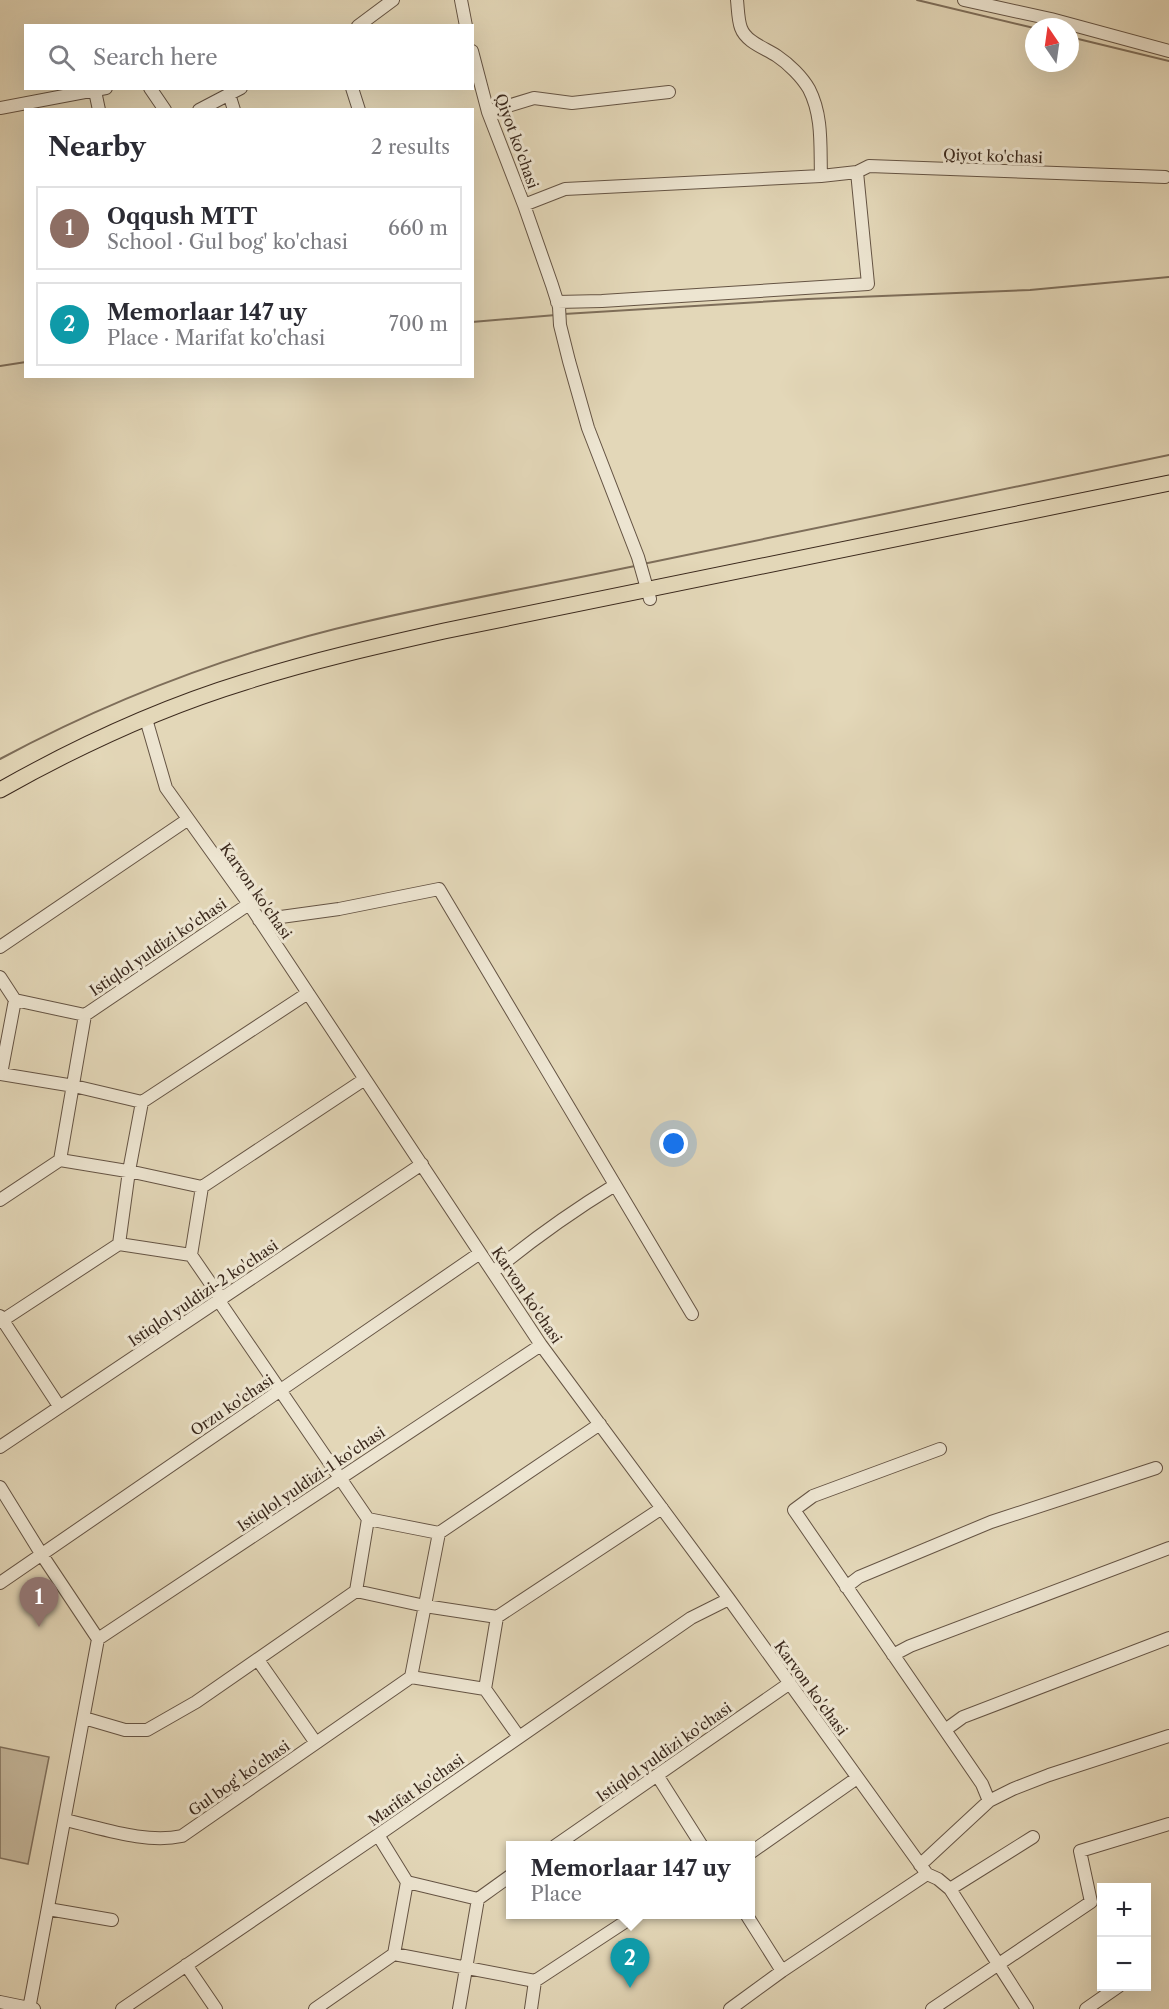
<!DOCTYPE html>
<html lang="en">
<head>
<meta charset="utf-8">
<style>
	:root { --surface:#fff; --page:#f2f2f3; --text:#2b2b33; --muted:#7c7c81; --line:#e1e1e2; --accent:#7c3aed }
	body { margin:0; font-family:"Libre Caslon Text",serif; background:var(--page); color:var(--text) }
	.controls { position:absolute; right:18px; bottom:18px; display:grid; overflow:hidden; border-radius:0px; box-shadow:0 6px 24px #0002 }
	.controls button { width:54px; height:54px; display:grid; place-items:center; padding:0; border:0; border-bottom:2px solid var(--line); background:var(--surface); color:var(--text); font:30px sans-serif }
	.compass { position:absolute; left:1025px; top:18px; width:54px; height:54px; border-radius:50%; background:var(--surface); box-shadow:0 6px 24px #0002; rotate:347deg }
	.you { position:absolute; left:674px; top:1144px; width:21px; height:21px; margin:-15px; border:4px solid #fff; border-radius:50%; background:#1a73e8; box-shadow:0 0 0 9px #1a73e833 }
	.badge { display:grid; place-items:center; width:39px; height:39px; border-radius:50%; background:var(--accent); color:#fff; font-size:20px; font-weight:700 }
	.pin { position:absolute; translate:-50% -50px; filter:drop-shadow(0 2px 3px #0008) }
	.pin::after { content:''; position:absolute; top:32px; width:21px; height:18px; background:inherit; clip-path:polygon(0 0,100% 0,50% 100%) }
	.popup { position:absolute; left:506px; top:1841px; width:249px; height:78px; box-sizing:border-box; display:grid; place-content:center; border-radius:0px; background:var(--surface); filter:drop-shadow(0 2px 4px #0005); font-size:20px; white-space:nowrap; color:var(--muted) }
	.popup b { font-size:22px; color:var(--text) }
	.popup::after { content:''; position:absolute; left:50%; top:100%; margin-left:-12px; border:12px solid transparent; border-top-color:var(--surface) }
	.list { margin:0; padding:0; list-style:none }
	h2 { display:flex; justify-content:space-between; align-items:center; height:78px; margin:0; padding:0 24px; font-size:26px }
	h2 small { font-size:20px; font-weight:400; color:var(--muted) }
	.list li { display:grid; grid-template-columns:39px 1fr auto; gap:18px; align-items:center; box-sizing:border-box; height:84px; margin:0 12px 12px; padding:0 12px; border:2px solid var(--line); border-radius:0px }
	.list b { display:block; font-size:22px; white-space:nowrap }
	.list p { margin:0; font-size:20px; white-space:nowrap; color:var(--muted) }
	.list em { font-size:20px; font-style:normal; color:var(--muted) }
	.icon { flex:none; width:33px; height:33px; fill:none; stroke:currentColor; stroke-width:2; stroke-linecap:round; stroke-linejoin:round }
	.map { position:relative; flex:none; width:1169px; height:2009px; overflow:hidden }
	.search { position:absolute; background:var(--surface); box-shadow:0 6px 24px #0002; left:24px; top:24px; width:450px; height:66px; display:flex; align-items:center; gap:15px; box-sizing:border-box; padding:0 21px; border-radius:0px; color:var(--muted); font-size:22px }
	.panel { position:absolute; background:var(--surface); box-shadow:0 6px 24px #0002; left:24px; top:108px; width:450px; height:270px; border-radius:0px }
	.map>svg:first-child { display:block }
	.green { fill:#c6b99e; stroke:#80715e; stroke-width:1.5 }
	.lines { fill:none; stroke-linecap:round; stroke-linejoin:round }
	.stream { stroke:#7e6e5a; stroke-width:2 }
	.minor-casing { stroke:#655444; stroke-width:14 }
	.major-casing { stroke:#3b291d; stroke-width:17 }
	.minor { stroke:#ede5d1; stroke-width:12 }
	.major { stroke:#e3d7b8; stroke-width:15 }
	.labels { text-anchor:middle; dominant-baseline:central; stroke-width:6; stroke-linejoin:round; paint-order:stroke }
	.street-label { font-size:15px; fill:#3b291d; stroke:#ede5d1 }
</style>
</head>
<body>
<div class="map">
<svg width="1169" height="2009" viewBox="0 0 1169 2009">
	<rect width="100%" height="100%" fill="#e3d7b8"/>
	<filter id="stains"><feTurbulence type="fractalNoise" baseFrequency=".00333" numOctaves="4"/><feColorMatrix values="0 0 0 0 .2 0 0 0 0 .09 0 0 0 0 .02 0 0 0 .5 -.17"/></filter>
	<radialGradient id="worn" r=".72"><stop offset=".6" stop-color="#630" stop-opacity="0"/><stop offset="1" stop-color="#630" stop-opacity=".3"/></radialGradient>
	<!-- green -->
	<path class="green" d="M0,1747l49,10 -21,107 -28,-6z"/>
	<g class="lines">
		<!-- stream -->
		<path class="stream" d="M917,0l117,28
			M1070,37l99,24
			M564,314l244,-15 222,-9 139,-13
			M472,322l84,-7
			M0,366l26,-4
			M643,564l526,-109
			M0,759c114,-61 238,-108 364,-137 90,-21 180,-37 271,-56"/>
		<defs>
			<path id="minor" d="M461,0l5,26
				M737,0c1,9 1,20 4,28 5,14 24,20 36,28 12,8 25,21 32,33 14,27 11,58 12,87
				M964,0l87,19 118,32
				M358,26l35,-26
				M472,51l16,61 36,93 28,80 7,22 1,18 9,36 19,67 50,129 12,42
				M150,88l15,22
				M352,88l7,22
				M95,91l4,19
				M229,94l5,16
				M0,108l106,-20
				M199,110l42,-22
				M488,112l46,-14 38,5 97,-11
				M524,205l41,-16 256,-13 36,-4 12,-6 296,11
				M557,302l45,-1 266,-17 -11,-112
				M146,719l20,69 83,116 292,441 188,254 198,275 11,5 12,10 77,120
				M259,920l80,-11 100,-20 253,425
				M0,947l187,-127
				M0,977l15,23 70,15
				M85,1015l164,-111
				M1,1074l73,12 68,16
				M1,1074l14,-74
				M142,1102l166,-109
				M60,1160l25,-145
				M60,1160l73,12 69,15
				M202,1187l163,-108
				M202,1187l-11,68 31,45
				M0,1200l60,-40
				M119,1244l10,-73 13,-69
				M119,1244l72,11
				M493,1272c40,-33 78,-60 122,-87
				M219,1301l149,218 -12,72
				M0,1316l59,90
				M0,1322l119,-78
				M0,1447l422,-283
				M940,1449l-127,47 -19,14 188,274 7,17
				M0,1487l42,68 56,84 -69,370
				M368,1519l71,14
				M439,1533l161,-109
				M0,1583l480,-330
				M846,1587l13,-10 132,-55 165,-54
				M356,1591l69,15 72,11
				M497,1617l165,-109
				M98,1639l443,-294
				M893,1655l17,-9 259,-98
				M258,1660l58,83
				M411,1677l28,-144
				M411,1677l74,12 34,48
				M485,1689l12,-72
				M84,1718l41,12h22l49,-28 160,-111
				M945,1730l18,-13 206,-79
				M657,1775l45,71
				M65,1820c37,8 80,24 117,16l229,-159
				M378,1835l29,47 -13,72
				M555,1846l235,-163
				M750,1853l107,-75
				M920,1865l69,-64 24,-12 36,-14 120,-39
				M407,1882l71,17
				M950,1889l83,-52
				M478,1899l32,-23
				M48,1909l64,11
				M746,1914l36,57
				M394,1954l141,27
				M186,1965l30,44
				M535,1981l102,-67
				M0,2002l34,7
				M122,2009l256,-174 313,-217 38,-19
				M315,2009l79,-55
				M459,2009l19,-110
				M531,2009l4,-28
				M730,2009l52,-38 145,-97
				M932,2009l159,-107 -11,-51 89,-27
				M1086,2009l33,-23"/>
			<path id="major" d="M0,790c78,-44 160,-82 245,-108 66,-21 132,-36 199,-51l725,-148"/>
		</defs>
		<!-- minor casing -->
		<use href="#minor" class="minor-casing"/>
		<!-- major casing -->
		<use href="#major" class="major-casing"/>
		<!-- minor -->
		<use href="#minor" class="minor"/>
		<!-- major -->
		<use href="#major" class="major"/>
	</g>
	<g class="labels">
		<!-- street labels -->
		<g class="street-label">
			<text transform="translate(517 141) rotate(70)">Qiyot ko'chasi</text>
			<text transform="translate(993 156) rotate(2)">Qiyot ko'chasi</text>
			<text transform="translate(256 891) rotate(55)">Karvon ko'chasi</text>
			<text transform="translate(158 947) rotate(-34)">Istiqlol yuldizi ko'chasi</text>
			<text transform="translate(203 1293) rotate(-34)">Istiqlol yuldizi-2 ko'chasi</text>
			<text transform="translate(527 1295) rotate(56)">Karvon ko'chasi</text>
			<text transform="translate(232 1405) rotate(-34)">Orzu ko'chasi</text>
			<text transform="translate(311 1479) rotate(-34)">Istiqlol yuldizi-1 ko'chasi</text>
			<text transform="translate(811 1688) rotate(54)">Karvon ko'chasi</text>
			<text transform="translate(664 1752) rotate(-35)">Istiqlol yuldizi ko'chasi</text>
			<text transform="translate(239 1778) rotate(-35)">Gul bog' ko'chasi</text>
			<text transform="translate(416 1790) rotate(-35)">Marifat ko'chasi</text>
		</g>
	</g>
	<rect width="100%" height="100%" filter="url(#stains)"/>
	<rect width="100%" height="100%" fill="url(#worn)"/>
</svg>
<div class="controls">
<button>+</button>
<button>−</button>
</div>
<svg class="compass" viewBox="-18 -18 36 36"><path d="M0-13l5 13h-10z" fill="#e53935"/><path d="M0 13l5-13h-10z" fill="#7c7c81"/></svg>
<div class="you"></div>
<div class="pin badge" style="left:39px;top:1627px;background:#8d6e63">1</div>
<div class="pin badge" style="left:630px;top:1988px;background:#0f9aa8">2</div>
<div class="popup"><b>Memorlaar 147 uy</b>Place</div>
<div class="search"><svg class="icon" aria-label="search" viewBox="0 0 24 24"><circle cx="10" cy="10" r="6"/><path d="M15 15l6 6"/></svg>Search here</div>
<section class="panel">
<h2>Nearby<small>2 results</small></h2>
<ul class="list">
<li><span class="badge" style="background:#8d6e63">1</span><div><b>Oqqush MTT</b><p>School · Gul bog' ko'chasi</p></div><em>660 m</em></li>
<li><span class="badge" style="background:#0f9aa8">2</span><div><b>Memorlaar 147 uy</b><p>Place · Marifat ko'chasi</p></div><em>700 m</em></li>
</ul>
</section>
</div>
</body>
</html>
